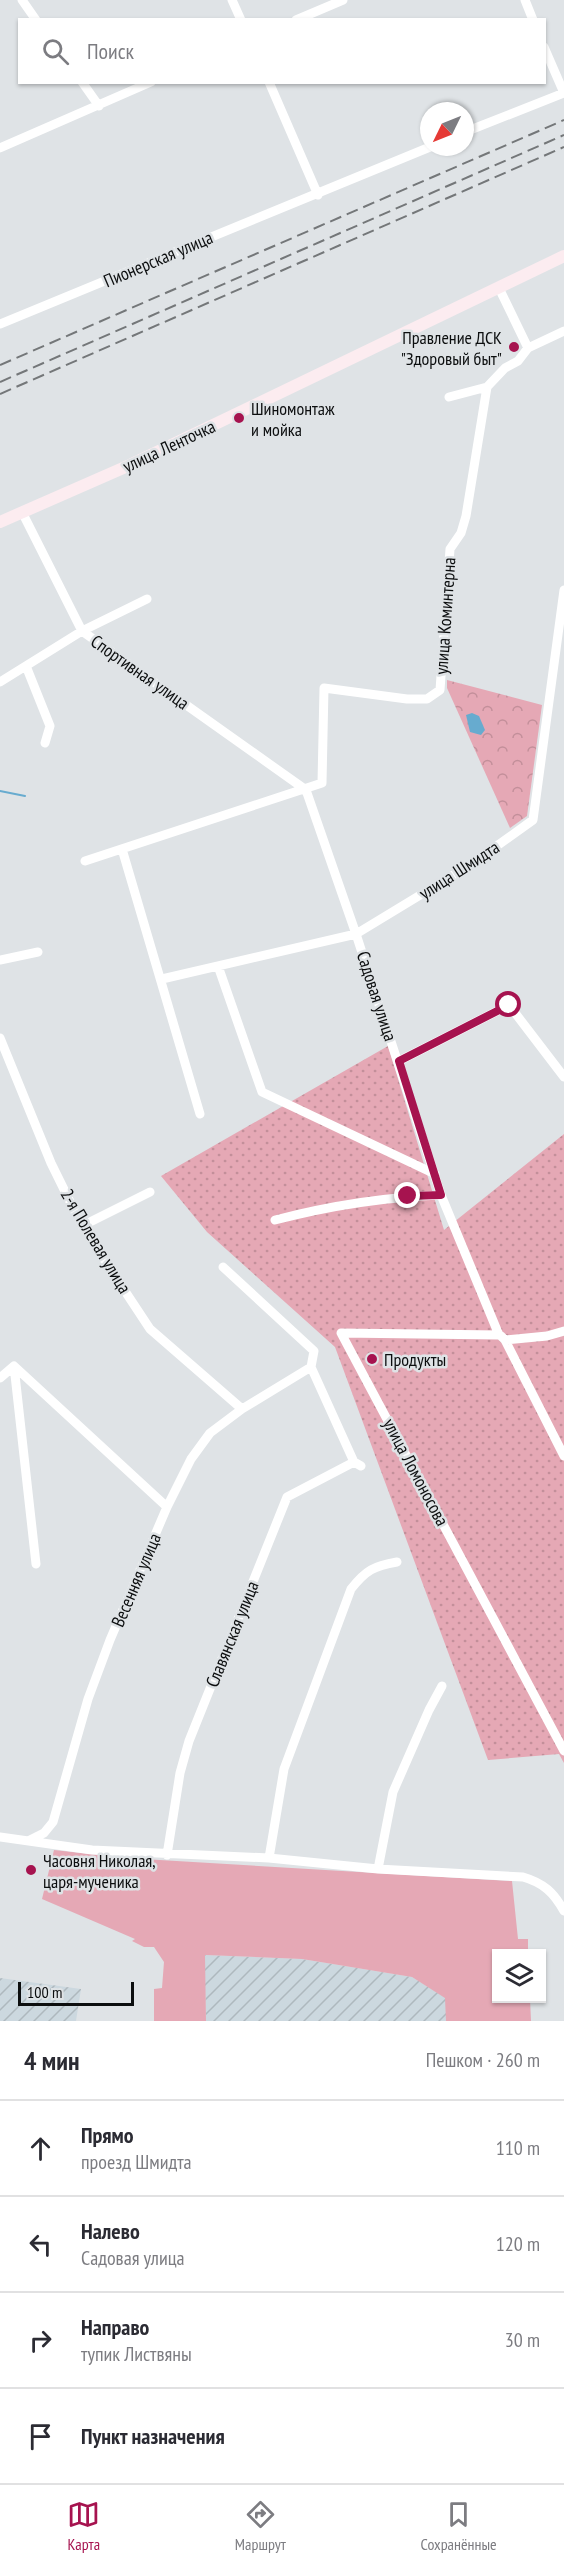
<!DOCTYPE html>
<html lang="ru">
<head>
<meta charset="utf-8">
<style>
	:root { --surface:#fff; --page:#f7f7f7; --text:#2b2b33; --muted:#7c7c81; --line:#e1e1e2; --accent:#a6134f }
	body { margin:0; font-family:"PT Sans Narrow",sans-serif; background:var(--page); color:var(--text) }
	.controls { position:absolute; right:18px; bottom:18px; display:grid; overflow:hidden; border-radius:0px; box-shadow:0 2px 4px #0004 }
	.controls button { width:54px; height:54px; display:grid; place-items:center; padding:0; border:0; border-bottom:2px solid var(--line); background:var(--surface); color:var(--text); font:30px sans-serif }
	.compass { position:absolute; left:420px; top:102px; width:54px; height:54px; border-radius:50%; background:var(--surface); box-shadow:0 2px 4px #0004; rotate:227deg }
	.scale { position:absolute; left:18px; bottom:15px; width:116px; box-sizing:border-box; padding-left:6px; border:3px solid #0c0e0f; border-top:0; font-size:16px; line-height:21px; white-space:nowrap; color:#0c0e0f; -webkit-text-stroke:4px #dfe3e6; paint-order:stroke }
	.stop { position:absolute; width:18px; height:18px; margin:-14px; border:4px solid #a6134f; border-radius:50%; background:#fff }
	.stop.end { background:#a6134f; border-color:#fff; box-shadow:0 2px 6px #0008 }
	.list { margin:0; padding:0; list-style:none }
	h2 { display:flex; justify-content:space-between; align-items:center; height:78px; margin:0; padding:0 24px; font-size:26px }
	h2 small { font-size:20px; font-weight:400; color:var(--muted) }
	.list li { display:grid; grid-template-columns:39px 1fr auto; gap:18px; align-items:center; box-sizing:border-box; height:96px; padding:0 24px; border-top:2px solid var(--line) }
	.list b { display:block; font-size:22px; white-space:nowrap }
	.list p { margin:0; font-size:20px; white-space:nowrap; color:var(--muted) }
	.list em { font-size:20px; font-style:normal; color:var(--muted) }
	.icon { flex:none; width:33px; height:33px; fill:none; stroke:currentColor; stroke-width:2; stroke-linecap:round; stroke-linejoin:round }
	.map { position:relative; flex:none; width:564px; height:2021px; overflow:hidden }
	.search { position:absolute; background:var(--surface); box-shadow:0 2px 4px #0004; left:18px; right:18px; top:18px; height:66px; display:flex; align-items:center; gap:15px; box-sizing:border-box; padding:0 21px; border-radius:0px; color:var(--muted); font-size:22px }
	.sheet { height:462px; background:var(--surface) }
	nav { display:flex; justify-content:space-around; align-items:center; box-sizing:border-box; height:84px; border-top:2px solid var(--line); background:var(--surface); font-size:16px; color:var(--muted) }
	nav a { display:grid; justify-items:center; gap:3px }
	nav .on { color:var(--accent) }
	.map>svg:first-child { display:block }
	.industrial { fill:url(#industrial-furrows) }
	.grass { fill:#e5a8b5 }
	.forest { fill:url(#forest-crowns) }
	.garden { fill:url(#garden-dots) }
	.water { fill:#67abcf }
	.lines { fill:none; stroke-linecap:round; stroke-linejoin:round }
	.stream { stroke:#67abcf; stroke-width:2 }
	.street { stroke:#fff; stroke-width:9 }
	.secondary { stroke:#fcecf0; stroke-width:12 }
	.rail { stroke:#747779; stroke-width:2; stroke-dasharray:12 6; stroke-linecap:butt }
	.route { stroke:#a6134f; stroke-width:8 }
	.poi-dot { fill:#a6134f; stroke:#dfe3e6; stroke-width:2 }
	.labels { text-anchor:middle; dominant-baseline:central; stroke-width:5; stroke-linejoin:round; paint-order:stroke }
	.street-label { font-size:18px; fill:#0c0e0f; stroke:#dfe3e6 }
	.poi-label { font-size:18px; fill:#0c0e0f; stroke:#dfe3e6; text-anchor:start }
</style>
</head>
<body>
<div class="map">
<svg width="564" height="2021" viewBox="0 0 564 2021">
	<defs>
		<pattern id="industrial-furrows" width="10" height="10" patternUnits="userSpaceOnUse" patternTransform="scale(1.5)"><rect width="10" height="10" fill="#ccd8df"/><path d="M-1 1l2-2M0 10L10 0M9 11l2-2" fill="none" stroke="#aeb8be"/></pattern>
		<pattern id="forest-crowns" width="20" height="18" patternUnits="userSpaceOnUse" patternTransform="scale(1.5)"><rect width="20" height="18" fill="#e5a8b5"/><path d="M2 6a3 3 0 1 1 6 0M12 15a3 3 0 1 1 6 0" fill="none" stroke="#c38f9a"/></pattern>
		<pattern id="garden-dots" width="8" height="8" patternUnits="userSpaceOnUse" patternTransform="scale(1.5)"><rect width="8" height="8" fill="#e5a8b5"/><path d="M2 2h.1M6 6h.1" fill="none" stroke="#c38f9a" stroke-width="1.8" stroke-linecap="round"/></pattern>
	</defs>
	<rect width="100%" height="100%" fill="#dfe3e6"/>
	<!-- industrial -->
	<path class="industrial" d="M204,1955l98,4 110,18 34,21v23h-240z
		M0,1978l81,11 -5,32h-76z"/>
	<!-- grass -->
	<path class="grass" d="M54,1850l72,8 386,23 6,58h10v14l-32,1v44l34,1 1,22h-85l-1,-23 -33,-21 -110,-18 -97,-4 1,66h-52v-32l8,-1 2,-26 -10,-15h-10l-12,-6 3,-2 -93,-40z"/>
	<!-- forest -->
	<path class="forest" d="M447,680l95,25 -15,111 -17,12 -63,-140z"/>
	<!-- garden -->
	<path class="garden" d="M388,1046l56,184 120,-96v629l-5,-9 -71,6 -153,-413 -128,-115 -46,-56z"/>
	<!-- water -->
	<path class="water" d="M472,713l7,3 6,14 -4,5 -11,-3 -4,-17z"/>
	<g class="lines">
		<!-- stream -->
		<path class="stream" d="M0,791l25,5"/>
		<!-- street -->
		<path class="street" d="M22,0l14,20
			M232,0l9,20
			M525,0l8,20
			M296,20l47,-20
			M544,47l20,46
			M82,82l17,24
			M269,82l49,113
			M465,132l99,-39
			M0,148l151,-66
			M499,288l29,60
			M0,324l430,-177
			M449,397l38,-10 18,-19 13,-7 10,-13 36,-17
			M22,512l60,119 224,159
			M26,666l24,60 -5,17
			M0,682l82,-51 65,-32
			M306,790l50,144 85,261 58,140
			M122,849l78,265
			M85,861l237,-78 2,-95 83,11h20l13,-9 10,-141 11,-16 5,-17 21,-129
			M0,960l38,-8
			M218,966l44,126 173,82
			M162,979l194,-45 117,-71 60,-43 31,-230
			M0,1038l51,125 31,63 68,103 92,80
			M399,1061l110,-56 55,72
			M275,1220c54,-14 110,-23 166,-25
			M82,1226l68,-34
			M223,1267l91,84 -3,16
			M499,1335l-158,-2 223,418
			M501,1336l4,4 42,-4 17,-5
			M505,1340l59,116
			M14,1366l22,198
			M311,1367l43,95
			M0,1378l14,-12 153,141
			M0,1837l92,13 177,8 109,11 145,8c21,6 31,16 41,34
			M30,1840l14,-7 9,-11 35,-123 22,-59 57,-133 24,-48 19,-26 32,-24 69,-42
			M167,1855l13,-82 9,-32 98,-244 67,-35 7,4
			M269,1858l15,-89 67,-180c15,-19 23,-23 46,-27
			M378,1869l15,-77 36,-82 13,-24"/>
		<!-- secondary -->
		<path class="secondary" d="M0,522l130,-57 434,-209"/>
		<!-- rail -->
		<path class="rail" d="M0,365l564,-245
			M0,382l564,-247
			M0,394l564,-247"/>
	</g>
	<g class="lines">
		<!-- route -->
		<path class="route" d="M408,1196l33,-1 -42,-134 110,-56"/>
	</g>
	<!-- markers -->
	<g class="poi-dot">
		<circle cx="514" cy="347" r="6"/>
		<circle cx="239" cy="418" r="6"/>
		<circle cx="372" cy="1359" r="6"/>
		<circle cx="31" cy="1870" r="6"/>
	</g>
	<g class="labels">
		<!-- street labels -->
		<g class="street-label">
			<text transform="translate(158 259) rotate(-23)">Пионерская улица</text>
			<text transform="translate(169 446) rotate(-25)">улица Ленточка</text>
			<text transform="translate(445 616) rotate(-86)">улица Коминтерна</text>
			<text transform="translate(140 672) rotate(35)">Спортивная улица</text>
			<text transform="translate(459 870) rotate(-33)">улица Шмидта</text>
			<text transform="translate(377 996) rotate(72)">Садовая улица</text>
			<text transform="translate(96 1241) rotate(59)">2-я Полевая улица</text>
			<text transform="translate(416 1472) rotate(62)">улица Ломоносова</text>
			<text transform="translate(136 1580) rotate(-67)">Весенняя улица</text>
			<text transform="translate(232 1634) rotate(-68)">Славянская улица</text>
		</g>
		<!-- poi labels -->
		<g class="poi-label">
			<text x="502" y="337" text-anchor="end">Правление ДСК<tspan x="502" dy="21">"Здоровый быт"</tspan></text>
			<text x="251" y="408">Шиномонтаж<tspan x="251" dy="21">и мойка</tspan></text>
			<text x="384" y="1359">Продукты</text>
			<text x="43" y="1860">Часовня Николая,<tspan x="43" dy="21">царя-мученика</tspan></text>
		</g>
	</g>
</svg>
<div class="controls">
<button><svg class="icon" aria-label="layers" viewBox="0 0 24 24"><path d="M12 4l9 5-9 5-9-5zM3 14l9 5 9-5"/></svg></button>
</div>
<svg class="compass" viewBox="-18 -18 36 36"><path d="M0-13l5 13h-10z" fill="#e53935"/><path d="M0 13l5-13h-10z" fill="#7c7c81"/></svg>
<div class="scale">100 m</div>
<div class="stop" style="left:509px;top:1005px"></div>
<div class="stop end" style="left:408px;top:1196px"></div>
<div class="search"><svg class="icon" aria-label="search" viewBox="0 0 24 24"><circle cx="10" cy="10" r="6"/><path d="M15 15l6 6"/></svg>Поиск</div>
</div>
<section class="sheet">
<h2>4 мин<small>Пешком · 260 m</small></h2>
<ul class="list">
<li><svg class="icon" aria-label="ahead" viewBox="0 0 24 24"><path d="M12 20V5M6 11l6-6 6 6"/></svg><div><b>Прямо</b><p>проезд Шмидта</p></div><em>110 m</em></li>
<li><svg class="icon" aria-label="left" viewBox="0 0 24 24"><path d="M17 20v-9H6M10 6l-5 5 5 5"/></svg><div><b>Налево</b><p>Садовая улица</p></div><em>120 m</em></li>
<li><svg class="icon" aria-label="right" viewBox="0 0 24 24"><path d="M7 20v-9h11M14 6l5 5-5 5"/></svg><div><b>Направо</b><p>тупик Листвяны</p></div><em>30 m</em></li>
<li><svg class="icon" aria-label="arrive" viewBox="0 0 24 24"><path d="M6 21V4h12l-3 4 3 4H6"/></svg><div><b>Пункт назначения</b></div></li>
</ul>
</section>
<nav>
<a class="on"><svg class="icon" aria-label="map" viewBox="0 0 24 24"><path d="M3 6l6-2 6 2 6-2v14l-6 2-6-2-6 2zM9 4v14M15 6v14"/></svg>Карта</a>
<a><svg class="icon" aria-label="directions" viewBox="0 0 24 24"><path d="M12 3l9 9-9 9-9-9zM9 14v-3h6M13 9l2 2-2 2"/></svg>Маршрут</a>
<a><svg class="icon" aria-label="saved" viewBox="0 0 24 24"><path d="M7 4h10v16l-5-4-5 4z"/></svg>Сохранённые</a>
</nav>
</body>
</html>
